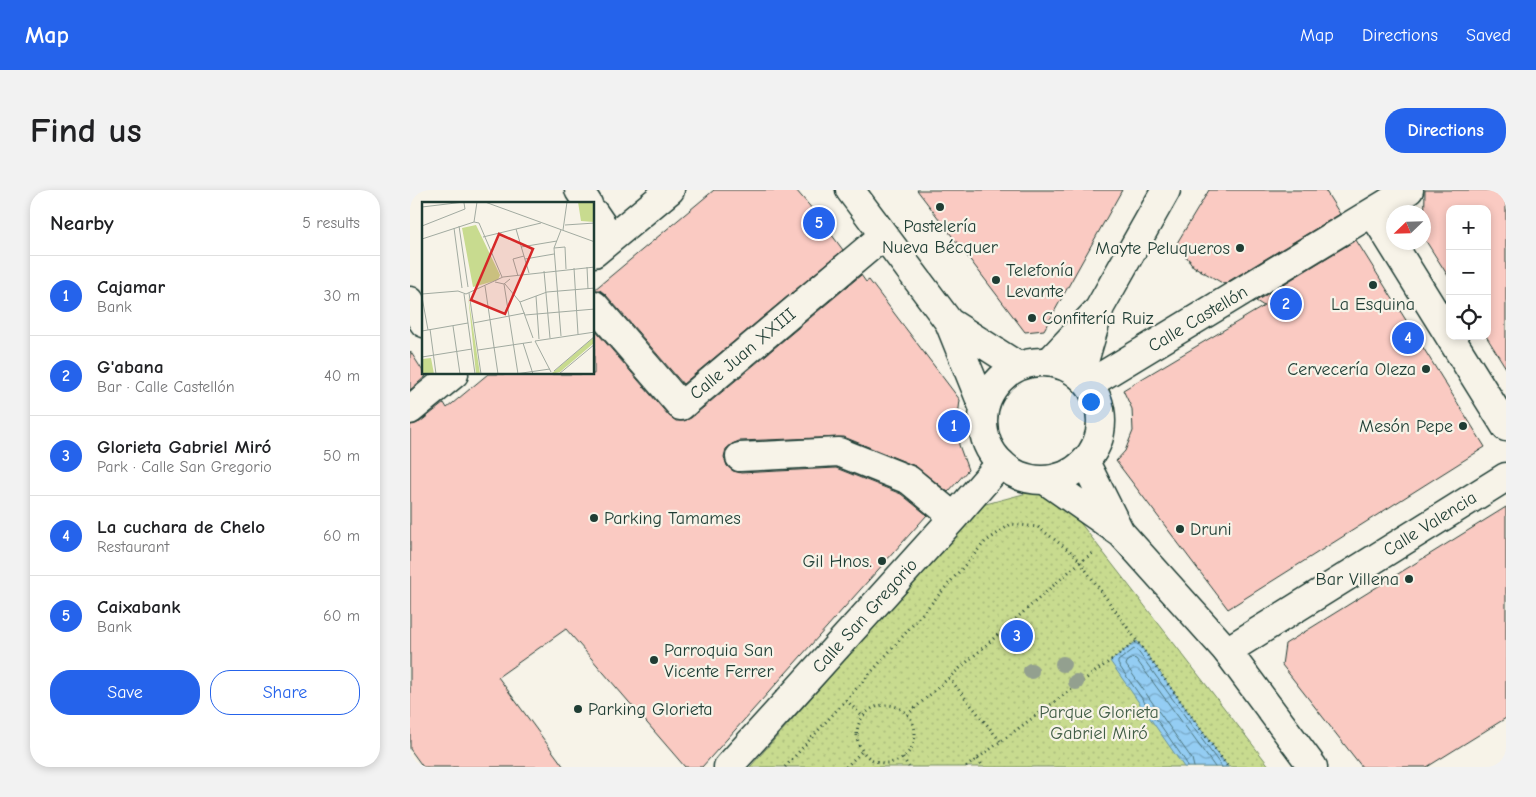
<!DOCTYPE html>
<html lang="en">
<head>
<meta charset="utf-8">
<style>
	:root { --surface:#fff; --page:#f2f2f2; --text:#202124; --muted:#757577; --line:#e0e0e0; --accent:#2563eb }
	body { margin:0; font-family:"Comic Neue",sans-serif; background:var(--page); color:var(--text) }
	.controls { position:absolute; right:15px; top:15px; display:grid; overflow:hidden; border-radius:10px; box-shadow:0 2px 8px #0003 }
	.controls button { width:45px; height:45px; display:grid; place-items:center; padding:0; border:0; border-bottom:1px solid var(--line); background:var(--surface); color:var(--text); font:25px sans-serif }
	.compass { position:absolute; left:976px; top:15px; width:45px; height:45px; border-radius:50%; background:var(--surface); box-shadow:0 2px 8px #0003; rotate:247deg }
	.you { position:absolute; left:680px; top:211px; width:18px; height:18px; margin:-12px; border:4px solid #fff; border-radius:50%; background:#1a73e8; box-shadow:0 0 0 8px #1a73e833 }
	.badge { display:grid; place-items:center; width:32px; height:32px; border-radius:50%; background:var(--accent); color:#fff; font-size:16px; font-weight:700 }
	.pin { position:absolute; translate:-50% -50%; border:2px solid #fff; box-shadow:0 1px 5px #0006 }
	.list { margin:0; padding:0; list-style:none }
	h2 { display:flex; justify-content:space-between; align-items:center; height:65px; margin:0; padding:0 20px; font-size:21px }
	h2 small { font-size:16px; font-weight:400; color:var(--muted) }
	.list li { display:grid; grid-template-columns:32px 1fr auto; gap:15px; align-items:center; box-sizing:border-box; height:80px; padding:0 20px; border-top:1px solid var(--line) }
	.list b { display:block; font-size:19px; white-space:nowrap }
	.list p { margin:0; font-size:16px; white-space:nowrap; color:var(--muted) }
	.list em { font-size:16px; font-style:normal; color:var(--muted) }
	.actions { display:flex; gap:10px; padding:15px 20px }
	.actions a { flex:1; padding:11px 0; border:1px solid var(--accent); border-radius:20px; text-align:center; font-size:18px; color:var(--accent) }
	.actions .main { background:var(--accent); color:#fff }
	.icon { flex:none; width:28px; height:28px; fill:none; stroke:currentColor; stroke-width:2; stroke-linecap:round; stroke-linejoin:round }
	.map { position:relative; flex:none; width:1096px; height:577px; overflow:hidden; border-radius:20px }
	header { display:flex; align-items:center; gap:30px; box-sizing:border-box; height:70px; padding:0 25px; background:var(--accent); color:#fff }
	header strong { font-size:24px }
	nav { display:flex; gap:28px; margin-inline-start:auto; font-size:18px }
	.intro { display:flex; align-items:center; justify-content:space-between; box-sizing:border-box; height:120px; padding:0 30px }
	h1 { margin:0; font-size:35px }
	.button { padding:12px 22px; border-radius:20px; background:var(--accent); color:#fff; font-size:18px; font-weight:700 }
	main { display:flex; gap:30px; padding:0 30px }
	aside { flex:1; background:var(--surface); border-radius:20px; box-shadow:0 2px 8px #0003 }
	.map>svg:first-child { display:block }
	.grass { fill:url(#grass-dots); stroke:#748c62 }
	.water { fill:url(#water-waves); stroke:#6593a7 }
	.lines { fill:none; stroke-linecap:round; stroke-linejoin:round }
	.shore { stroke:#4e7780; stroke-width:1 }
	.building { fill:#facac2; stroke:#1f3d34 }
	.pedestrian-casing { stroke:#1f3d34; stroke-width:31 }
	.minor-casing { stroke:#1f3d34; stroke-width:31 }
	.tertiary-casing { stroke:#1f3d34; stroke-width:31 }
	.path { stroke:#1f3d34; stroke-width:3; stroke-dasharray:1 4; stroke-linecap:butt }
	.pedestrian { stroke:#f7f3e8; stroke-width:28 }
	.minor { stroke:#f7f3e8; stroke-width:28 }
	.tertiary { stroke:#f7f3e8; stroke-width:28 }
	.tree { fill:#93a08f }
	.poi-dot { fill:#1f3d34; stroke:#f7f3e8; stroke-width:2 }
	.labels { text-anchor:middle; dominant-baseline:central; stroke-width:4.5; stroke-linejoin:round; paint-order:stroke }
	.poi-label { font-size:18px; fill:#1f3d34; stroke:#f7f3e8; text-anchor:start }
	.street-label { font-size:18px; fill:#1f3d34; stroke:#f7f3e8 }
	.park-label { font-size:18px; fill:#415d46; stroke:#f7f3e8 }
	.inset-road { fill:none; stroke:#a1aaa0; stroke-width:1 }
	.view { fill:#d62828; fill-opacity:0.15; stroke:#d62828; stroke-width:2.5 }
	.inset-edge { fill:none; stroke:#1f3d34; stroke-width:2.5 }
</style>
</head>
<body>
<header>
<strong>Map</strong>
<nav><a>Map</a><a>Directions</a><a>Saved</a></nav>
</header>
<div class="intro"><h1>Find us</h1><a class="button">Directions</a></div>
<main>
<aside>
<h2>Nearby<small>5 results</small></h2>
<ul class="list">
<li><span class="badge">1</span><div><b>Cajamar</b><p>Bank</p></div><em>30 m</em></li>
<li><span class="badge">2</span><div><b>G'abana</b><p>Bar · Calle Castellón</p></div><em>40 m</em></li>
<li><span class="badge">3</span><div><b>Glorieta Gabriel Miró</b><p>Park · Calle San Gregorio</p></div><em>50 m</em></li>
<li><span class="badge">4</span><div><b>La cuchara de Chelo</b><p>Restaurant</p></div><em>60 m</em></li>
<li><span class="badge">5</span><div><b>Caixabank</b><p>Bank</p></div><em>60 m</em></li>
</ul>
<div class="actions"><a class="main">Save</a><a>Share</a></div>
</aside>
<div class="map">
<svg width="1096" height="577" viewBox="0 0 1096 577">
	<defs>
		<pattern id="grass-dots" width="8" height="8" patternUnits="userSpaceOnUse" patternTransform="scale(1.25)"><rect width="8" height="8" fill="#c8db8f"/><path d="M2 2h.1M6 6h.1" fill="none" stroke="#abbd7c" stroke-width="1.8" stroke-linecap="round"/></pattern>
		<pattern id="water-waves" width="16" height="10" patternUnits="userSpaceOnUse" patternTransform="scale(1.25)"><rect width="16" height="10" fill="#94cdf3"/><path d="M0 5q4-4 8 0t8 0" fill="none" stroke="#78a8c6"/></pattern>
	</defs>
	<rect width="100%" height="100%" fill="#f7f3e8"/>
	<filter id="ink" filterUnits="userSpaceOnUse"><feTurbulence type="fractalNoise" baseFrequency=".02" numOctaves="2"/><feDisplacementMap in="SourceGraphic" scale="10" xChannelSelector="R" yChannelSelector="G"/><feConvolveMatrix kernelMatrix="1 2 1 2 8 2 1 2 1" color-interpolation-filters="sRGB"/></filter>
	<g filter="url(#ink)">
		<!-- grass -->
		<path class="grass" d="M621,302l33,10 206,265h-520l232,-262z"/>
		<!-- water -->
		<path class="water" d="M727,451l91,126h-44l-74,-106z"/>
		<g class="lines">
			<!-- shore -->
			<path class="shore" d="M777,577l-1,-5 -68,-98v-3l16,-12 3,1 85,117
				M784,577l-2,-8 -66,-94 1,-3 6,-4 3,1 79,108"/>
		</g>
		<!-- building -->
		<path class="building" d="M304,0h82l18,21 29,39 -160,134 -77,-89 -6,-5h-6z
			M507,0h205l-78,140 -19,2z
			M799,0h116l15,24 -116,70 -31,-18 -16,-23z
			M1015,0h81v178l-20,-32h1v-127h-37v70l-26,-41z
			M946,50l129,207 -257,162 -112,-148 9,-10 8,-20 -1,-22 -9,-19 141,-84 -8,-5z
			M451,85l5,7 3,-2 91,120 -3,24 2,21 9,25 -20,22 -33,-26 -71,-29 -105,4 -7,3 -6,5 -2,8 3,9 6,5 8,2 95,-5 65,26 26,21 -225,252h-17l-119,-138 -68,48 66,90h-141l-13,-18v-324l10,-3 24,-19 3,5 41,-34h106v-45l75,87 7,5h8l7,-3z
			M0,161l16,25 -16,14z
			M1096,317v211l-79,49h-65l-80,-102 3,-21z"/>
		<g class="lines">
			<defs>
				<path id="pedestrian" d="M963,23l133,214"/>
				<path id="minor" d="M169,0l9,14
					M184,23l17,25
					M184,63l76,-63
					M0,111l14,22
					M184,115l87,101 202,-170
					M679,194l320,-194
					M0,220l44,-36
					M330,267l99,-5 70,28 45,37
					M817,461l279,-174
					M318,577l226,-250 47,-54"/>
				<path id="tertiary" d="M440,0l99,132 35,87
					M539,132l69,44
					M639,172l47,-50
					M573 231a59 59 0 1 1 118 0a59 59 0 1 1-118 0Z
					M670,185l20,-68 66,-117
					M675,272l34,68
					M635,290l76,53 106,118 86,116"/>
			</defs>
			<!-- pedestrian casing -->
			<use href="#pedestrian" class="pedestrian-casing"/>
			<!-- minor casing -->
			<use href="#minor" class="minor-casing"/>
			<!-- tertiary casing -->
			<use href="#tertiary" class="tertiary-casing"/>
			<!-- path -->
			<path class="path" d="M764,56l3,-3 16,23 14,8
				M539,488l52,64
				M436,510l17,17
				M447 544a29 29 0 1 1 58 0a29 29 0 1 1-58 0Z
				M497,525l173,-153 13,-9
				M493,568l6,9
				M568,569l5,8
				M375,577l90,-99 110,-126 26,-18 27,3 37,28 153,212
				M436,577l16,-16
				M556,577l171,-126"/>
			<!-- pedestrian -->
			<use href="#pedestrian" class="pedestrian"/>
			<!-- minor -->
			<use href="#minor" class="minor"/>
			<!-- tertiary -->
			<use href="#tertiary" class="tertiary"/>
		</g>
		<!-- trees -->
		<g class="tree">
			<circle cx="653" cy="474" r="8"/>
			<circle cx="621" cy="481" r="8"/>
			<circle cx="666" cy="492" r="8"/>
		</g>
	</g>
	<!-- markers -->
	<g class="poi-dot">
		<circle cx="530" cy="17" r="5"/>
		<circle cx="830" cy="58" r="5"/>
		<circle cx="586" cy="90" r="5"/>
		<circle cx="963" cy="95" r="5"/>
		<circle cx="622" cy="128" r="5"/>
		<circle cx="1016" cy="179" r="5"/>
		<circle cx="1053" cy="236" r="5"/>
		<circle cx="184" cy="328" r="5"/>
		<circle cx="770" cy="339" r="5"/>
		<circle cx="472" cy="371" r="5"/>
		<circle cx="999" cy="389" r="5"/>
		<circle cx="244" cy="470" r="5"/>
		<circle cx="168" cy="519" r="5"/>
	</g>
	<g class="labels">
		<!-- poi labels -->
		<g class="poi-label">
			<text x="530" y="36" text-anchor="middle">Pastelería<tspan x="530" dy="21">Nueva Bécquer</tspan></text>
			<text x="820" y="58" text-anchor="end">Mayte Peluqueros</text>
			<text x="596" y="80">Telefonía<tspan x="596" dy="21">Levante</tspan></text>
			<text x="963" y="114" text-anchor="middle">La Esquina</text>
			<text x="632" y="128">Confitería Ruiz</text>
			<text x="1006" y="179" text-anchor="end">Cervecería Oleza</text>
			<text x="1043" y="236" text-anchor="end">Mesón Pepe</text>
			<text x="194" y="328">Parking Tamames</text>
			<text x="780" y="339">Druni</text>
			<text x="462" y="371" text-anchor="end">Gil Hnos.</text>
			<text x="989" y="389" text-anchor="end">Bar Villena</text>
			<text x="254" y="460">Parroquia San<tspan x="254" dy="21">Vicente Ferrer</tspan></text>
			<text x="178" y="519">Parking Glorieta</text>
		</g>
		<!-- street labels -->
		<g class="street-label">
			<text transform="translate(788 129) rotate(-31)">Calle Castellón</text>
			<text transform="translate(333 164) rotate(-40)">Calle Juan XXIII</text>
			<text transform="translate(1020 334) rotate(-32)">Calle Valencia</text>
			<text transform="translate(455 426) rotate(-48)">Calle San Gregorio</text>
		</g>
		<!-- park labels -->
		<g class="park-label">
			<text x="689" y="522">Parque Glorieta<tspan x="689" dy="21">Gabriel Miró</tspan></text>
		</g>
	</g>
	<!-- overview -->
	<g transform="translate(12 12)">
		<rect width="172" height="172" fill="#f7f3e8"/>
		<path d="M54,23l24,50 -2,5 -25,7 -11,-59zM46,93l12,79h-4zM172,135v6l-34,29 -9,2zM9,156l3,16h-12v-15z" fill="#c8db8f"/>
		<path d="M156,0h16v20l-13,-1z" fill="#c8db8f"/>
		<path class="inset-road" d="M63,0l110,40M0,5l42,-5M52,20l5,1 23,54M52,20l3,-20M143,23l30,-2M0,24l43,-17 -1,-6M37,24l9,61M32,26l8,60M94,27l13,44M141,28l4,-28M61,35l58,-14M0,37l52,-17M99,45l36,-6M132,46l11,-1 1,22M103,57l29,-5M165,65l1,22M152,66l4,66M122,69l6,67M96,74l-5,-17 11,-3M73,80l9,2 6,-5M82,82l14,90M83,82l15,18 13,36M63,84l13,88M47,91l12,81M0,92l36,-3 8,3 37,-17 92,-10M42,92l11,80M114,94l3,43M0,95l6,33M98,100l27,-10 48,-4M103,113l70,-6M51,121l52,-10M31,124l7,48M8,127l6,45M0,129l46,-8M139,134l-7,-88 7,-18M113,139l60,-9M113,139l16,31M101,141l10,31M56,148l54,-8M0,155l50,-8M132,169l41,-35M93,172l35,-5M137,172l36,-30"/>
		<path class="view" d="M77,32l34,15 -28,65 -34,-14z"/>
		<rect width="172" height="172" class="inset-edge"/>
	</g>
</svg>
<div class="controls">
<button>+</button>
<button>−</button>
<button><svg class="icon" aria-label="locate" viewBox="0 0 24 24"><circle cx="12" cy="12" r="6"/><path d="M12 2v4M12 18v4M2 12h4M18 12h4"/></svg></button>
</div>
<svg class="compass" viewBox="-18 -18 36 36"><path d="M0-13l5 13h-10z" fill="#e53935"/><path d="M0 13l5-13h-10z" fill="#757577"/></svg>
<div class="you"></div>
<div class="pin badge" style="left:544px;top:236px">1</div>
<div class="pin badge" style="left:876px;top:114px">2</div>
<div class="pin badge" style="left:607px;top:446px">3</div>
<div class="pin badge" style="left:998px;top:148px">4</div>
<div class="pin badge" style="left:409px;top:33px">5</div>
</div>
</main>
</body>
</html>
